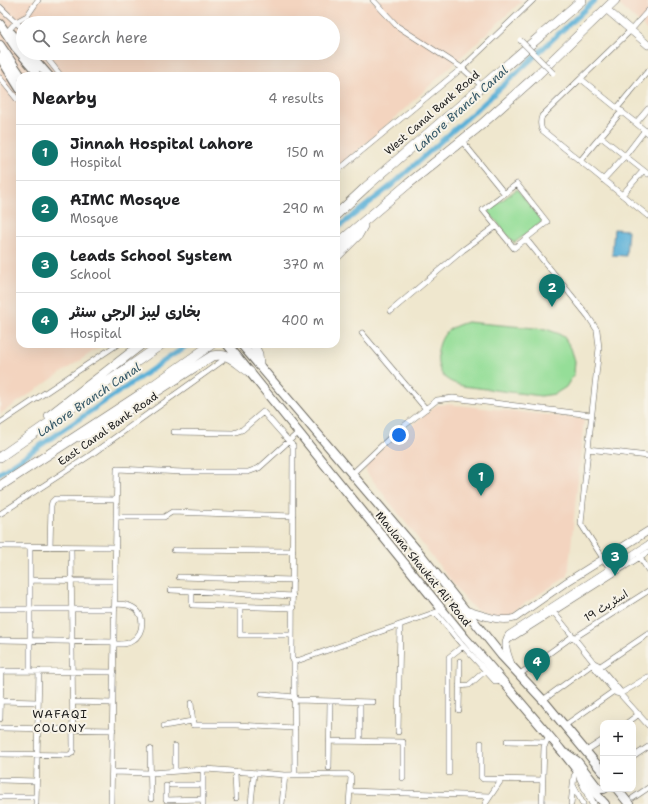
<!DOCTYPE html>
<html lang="en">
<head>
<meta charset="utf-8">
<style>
	:root { --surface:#fff; --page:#f2f2f2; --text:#202124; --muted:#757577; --line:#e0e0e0; --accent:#0f766e }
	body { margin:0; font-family:"Shantell Sans","Playpen Sans Arabic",sans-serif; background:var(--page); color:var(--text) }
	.controls { position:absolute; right:12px; bottom:12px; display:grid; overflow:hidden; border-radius:8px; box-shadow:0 4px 16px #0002 }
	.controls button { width:36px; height:36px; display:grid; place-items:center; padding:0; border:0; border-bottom:1px solid var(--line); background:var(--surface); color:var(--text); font:20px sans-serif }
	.you { position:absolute; left:399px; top:435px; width:14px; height:14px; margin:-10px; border:3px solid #fff; border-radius:50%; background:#1a73e8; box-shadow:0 0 0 6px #1a73e833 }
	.badge { display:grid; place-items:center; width:26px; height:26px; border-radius:50%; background:var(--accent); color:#fff; font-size:13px; font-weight:700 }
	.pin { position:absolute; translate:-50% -33px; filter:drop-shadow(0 1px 2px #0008) }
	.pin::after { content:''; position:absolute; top:21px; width:14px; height:12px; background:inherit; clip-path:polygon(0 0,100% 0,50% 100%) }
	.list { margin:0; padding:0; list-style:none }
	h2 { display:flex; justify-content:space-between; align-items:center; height:52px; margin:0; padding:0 16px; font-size:17px }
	h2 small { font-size:13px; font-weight:400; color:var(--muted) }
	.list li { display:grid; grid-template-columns:26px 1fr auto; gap:12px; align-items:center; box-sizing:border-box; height:56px; padding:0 16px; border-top:1px solid var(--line) }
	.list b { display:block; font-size:15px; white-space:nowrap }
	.list p { margin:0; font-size:13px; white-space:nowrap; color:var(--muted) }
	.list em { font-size:13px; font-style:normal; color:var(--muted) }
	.icon { flex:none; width:22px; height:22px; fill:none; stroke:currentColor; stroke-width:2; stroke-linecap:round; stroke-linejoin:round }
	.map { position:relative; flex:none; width:648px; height:804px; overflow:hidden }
	.search { position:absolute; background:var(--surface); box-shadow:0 4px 16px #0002; left:16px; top:16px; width:324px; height:44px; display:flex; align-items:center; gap:10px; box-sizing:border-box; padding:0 14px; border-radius:22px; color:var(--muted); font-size:15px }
	.panel { position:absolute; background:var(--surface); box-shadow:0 4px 16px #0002; left:16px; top:72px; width:324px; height:276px; border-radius:12px }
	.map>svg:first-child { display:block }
	.built { fill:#f3d4bf; fill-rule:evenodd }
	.green { fill:#95de98; stroke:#587d5a }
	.water { fill:#5bb1d8; stroke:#3c667a }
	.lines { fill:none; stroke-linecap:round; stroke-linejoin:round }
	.canal { stroke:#5bb1d8; stroke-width:5 }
	.street-casing { stroke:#66635a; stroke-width:6 }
	.secondary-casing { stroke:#66635a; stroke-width:8 }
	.primary-casing { stroke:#66635a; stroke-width:10 }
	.highway-casing { stroke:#66635a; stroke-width:10 }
	.street { stroke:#fff; stroke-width:5 }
	.secondary { stroke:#fff; stroke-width:7 }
	.primary { stroke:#fff; stroke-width:8 }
	.highway { stroke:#fff; stroke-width:9 }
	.street-bridge-casing { stroke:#66635a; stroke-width:6; stroke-linecap:butt }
	.street-bridge { stroke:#fff; stroke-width:5 }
	.labels { text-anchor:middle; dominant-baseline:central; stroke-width:4; stroke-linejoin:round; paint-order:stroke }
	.street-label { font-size:11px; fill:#1c1c1c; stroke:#f7f3e8 }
	.water-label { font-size:12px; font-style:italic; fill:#355867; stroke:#f7f3e8 }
	.neighbourhood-label { font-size:12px; letter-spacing:1px; fill:#1c1c1c; stroke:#f7f3e8 }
</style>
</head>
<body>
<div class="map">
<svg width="648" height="804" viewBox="0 0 648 804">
	<rect width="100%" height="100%" fill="#f7f3e8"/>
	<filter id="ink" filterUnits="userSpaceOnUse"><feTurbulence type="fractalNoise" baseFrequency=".025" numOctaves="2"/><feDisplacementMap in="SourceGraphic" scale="8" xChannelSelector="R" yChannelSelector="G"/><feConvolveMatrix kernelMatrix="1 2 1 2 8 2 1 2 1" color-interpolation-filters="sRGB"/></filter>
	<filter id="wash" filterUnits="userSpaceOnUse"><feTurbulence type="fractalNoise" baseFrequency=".012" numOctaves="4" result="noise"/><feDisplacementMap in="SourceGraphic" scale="16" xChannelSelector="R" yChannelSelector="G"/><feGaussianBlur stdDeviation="0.9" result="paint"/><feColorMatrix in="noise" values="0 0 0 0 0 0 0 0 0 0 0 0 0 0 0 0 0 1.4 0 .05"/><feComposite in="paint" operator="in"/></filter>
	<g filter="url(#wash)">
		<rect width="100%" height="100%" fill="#efe7ce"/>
		<!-- built -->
		<path class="built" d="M0,0h523l-136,125 -51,44v-93h-316v268h84l-104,70zM23,23h310v30h-310z
			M614,0h34v31z
			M447,404l137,15 -16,157 -62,39 -14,-1 -14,-4 -9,-6 -102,-131 -2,-7 4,-7 68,-54z"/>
		<!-- green -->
		<path class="green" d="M517,189l25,33 -28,21 -26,-32z
			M467,322l79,7 11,4 7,4 7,11 4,13 -1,13 -8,13 -11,7 -14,2 -78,-10c-7,-2 -17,-5 -21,-12 -8,-12 -5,-36 8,-45 5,-3 11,-5 17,-7z"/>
		<!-- water -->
		<path class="water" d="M614,229l14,1 -2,26 -14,-1z"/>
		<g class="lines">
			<!-- canal -->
			<path class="canal" d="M336,229l56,-44 101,-90 102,-95
				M0,473l189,-129"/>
		</g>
	</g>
	<g filter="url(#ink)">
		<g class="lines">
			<defs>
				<path id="street" d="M373,0l24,26 65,42 20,18
					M0,7l23,22
					M648,11l-17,19 -89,86c-2,5 -2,9 0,14l106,86
					M8,31l8,-9 11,-6 11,-16
					M43,53l18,23
					M0,78l20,25
					M581,79l67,54
					M618,107l30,-36
					M636,123l12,-14
					M601,137l47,37
					M462,141l42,52
					M580,161l42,-50
					M336,172l126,-104 71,-68
					M603,180l22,-24 20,-26
					M517,184l30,38 -33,26 -31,-38z
					M622,195l21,-24
					M526,239l62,77 9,14 2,18 -11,101 -7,75 29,45
					M391,311l72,-61 33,-24
					M362,333l64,76
					M0,423l118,-79
					M174,432l59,1 9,-3 21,-18 30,34 -1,212 2,4 1,113
					M588,449l60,7
					M352,474l43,-41 42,-33 16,-2 138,17
					M0,514l89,-58 133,-95v-6
					M116,517h48l8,-5 121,4
					M0,546l116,1
					M30,547v124
					M50,547l1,-41 1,-4 3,-3 61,1
					M174,550l119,1
					M638,554l10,16
					M179,577l114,3
					M30,580l85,1
					M171,590l122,6
					M192,591v14l101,3
					M240,607v28h52
					M0,609h115
					M552,610l42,53 4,2 22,26v3l28,31
					M436,613l27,33 32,35 8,-1
					M574,638l74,-47
					M0,640l114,2
					M506,642l142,-90
					M114,644c7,0 13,1 18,-3 13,-8 14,-29 -2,-35 -5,-2 -10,-2 -15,-2
					M294,662l148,-52
					M599,667l49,-33
					M0,671l114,1
					M520,674l53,-38
					M459,686l10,-1 16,-14
					M262,694l33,3
					M295,700l78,2
					M543,700l51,-37v4l22,26 4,1 28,-17
					M0,701l38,1
					M73,702l40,1
					M360,702v39
					M191,703l2,22h43l59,3
					M459,710l1,-49
					M0,719l1,-48
					M627,723l12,-9
					M164,726l28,-5
					M564,726l50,-35
					M0,728l113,2
					M398,732l2,-106
					M329,741l74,1v36
					M507,741l38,1
					M481,743v34l2,2 60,1
					M150,749l1,50
					M586,751l17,-11
					M0,754l69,1 3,-2 1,-3 -2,-203
					M633,757l15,-10
					M329,768l1,-67
					M203,769v35
					M175,770v-24
					M235,771l1,27
					M112,772l39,1 55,-4 79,6 63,-1 3,3 -2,27
					M449,773v-116l14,-11
					M0,780l36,1
					M171,785h32
					M573,785l10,19
					M166,786v14l37,-1
					M350,791l140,5
					M0,797h36
					M633,798l15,-10
					M36,804l3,-133
					M111,804l6,-335 66,3h65l11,-4 40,-36
					M251,804l3,-31
					M282,804l3,-29
					M485,804l16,-24
					M542,804l2,-57 5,-12
					M571,804l3,-28 3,-4"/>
				<path id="secondary" d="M606,9l42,36
					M464,610c16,4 35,13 51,8l50,-35 83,-52
					M511,664c-4,-10 -8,-20 -2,-29l139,-90
					M580,777l13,27"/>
				<path id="primary" d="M0,24l16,24 19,22 1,6
					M11,33l12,13
					M0,45l21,31
					M29,53l20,23
					M0,57l20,32
					M227,344l238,294c33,37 64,74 96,112 15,18 28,37 44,54
					M241,344l181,212 79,99 42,45 60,72
					M567,754l10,7 20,26 3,2h4
					M617,789l12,15"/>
				<path id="highway" d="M336,215l30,-28 216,-187
					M336,245l72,-61 73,-59 55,-49 79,-76
					M336,257l22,-22 5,-9
					M253,344l5,10 1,11
					M49,416l93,-72
					M79,437l13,-4 120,-77c19,-4 24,8 38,16
					M0,457l162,-113
					M0,486l141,-92 71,-50"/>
			</defs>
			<!-- street casing -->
			<use href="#street" class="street-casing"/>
			<!-- secondary casing -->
			<use href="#secondary" class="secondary-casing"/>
			<!-- primary casing -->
			<use href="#primary" class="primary-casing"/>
			<!-- highway casing -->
			<use href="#highway" class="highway-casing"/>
			<!-- street -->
			<use href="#street" class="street"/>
			<!-- secondary -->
			<use href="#secondary" class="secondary"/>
			<!-- primary -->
			<use href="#primary" class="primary"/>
			<!-- highway -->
			<use href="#highway" class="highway"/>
			<defs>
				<path id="street-bridge" d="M520,40l33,33"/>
			</defs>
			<!-- street-bridge casing -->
			<use href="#street-bridge" class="street-bridge-casing"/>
			<!-- street-bridge -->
			<use href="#street-bridge" class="street-bridge"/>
		</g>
	</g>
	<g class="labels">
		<!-- street labels -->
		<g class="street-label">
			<text transform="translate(432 113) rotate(-41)">West Canal Bank Road</text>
			<text transform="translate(108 429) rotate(-35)">East Canal Bank Road</text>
			<text transform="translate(423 569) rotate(51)">Maulana Shaukat Ali Road</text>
			<text transform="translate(606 606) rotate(-32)">اسٹریٹ 19</text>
		</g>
		<!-- water labels -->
		<g class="water-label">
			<text transform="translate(461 109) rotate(-42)">Lahore Branch Canal</text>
			<text transform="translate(89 400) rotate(-34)">Lahore Branch Canal</text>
		</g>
		<!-- neighbourhood labels -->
		<g class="neighbourhood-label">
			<text x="60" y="714">WAFAQI<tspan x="60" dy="14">COLONY</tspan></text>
		</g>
	</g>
</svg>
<div class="controls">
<button>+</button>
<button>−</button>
</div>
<div class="you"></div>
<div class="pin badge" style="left:481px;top:496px">1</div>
<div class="pin badge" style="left:552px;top:307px">2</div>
<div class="pin badge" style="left:615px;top:576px">3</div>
<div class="pin badge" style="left:537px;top:681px">4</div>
<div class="search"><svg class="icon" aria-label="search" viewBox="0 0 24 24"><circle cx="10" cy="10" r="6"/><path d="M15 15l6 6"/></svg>Search here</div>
<section class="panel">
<h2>Nearby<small>4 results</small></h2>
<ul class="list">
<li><span class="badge">1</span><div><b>Jinnah Hospital Lahore</b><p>Hospital</p></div><em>150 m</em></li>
<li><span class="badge">2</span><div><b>AIMC Mosque</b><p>Mosque</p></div><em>290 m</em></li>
<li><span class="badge">3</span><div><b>Leads School System</b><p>School</p></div><em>370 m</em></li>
<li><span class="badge">4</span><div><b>بخاری لیبز الرجی سنٹر</b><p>Hospital</p></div><em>400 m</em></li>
</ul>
</section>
</div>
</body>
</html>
